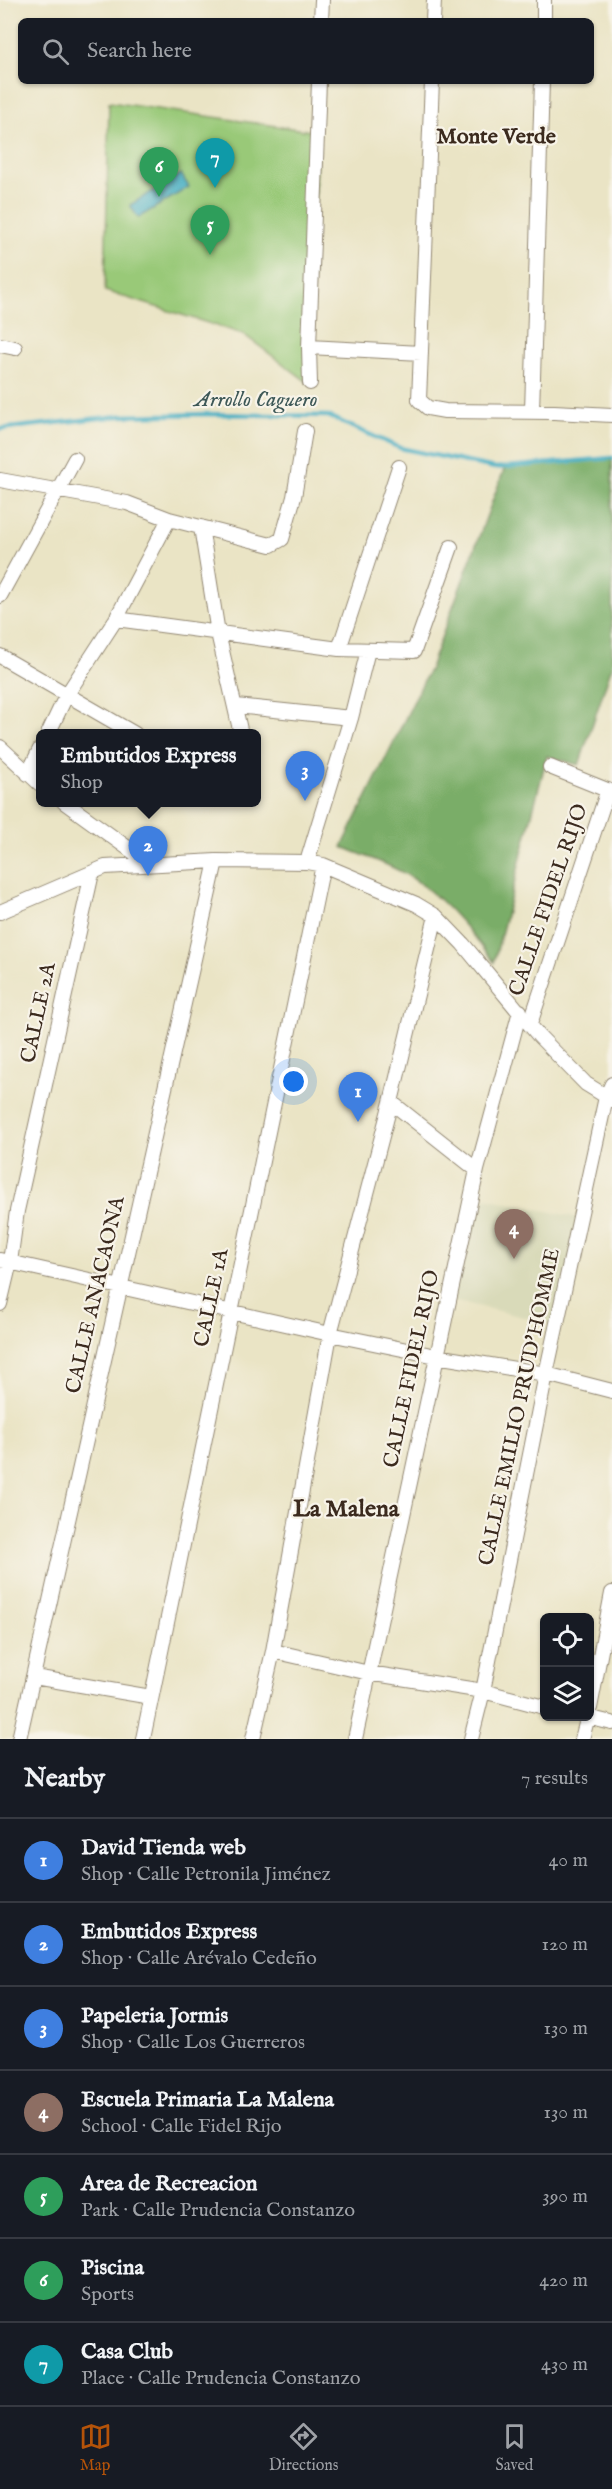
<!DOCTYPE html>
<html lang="en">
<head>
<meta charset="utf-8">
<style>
	:root { --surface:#171b24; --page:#242831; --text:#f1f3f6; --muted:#9ea1a6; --line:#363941; --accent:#b45309 }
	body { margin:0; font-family:"IM FELL English",serif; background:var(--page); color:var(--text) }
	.controls { position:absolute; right:18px; bottom:18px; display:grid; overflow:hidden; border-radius:9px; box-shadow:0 2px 4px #0004 }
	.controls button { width:54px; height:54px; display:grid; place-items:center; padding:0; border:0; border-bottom:2px solid var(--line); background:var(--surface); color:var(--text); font:30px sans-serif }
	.you { position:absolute; left:294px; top:1082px; width:21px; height:21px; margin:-15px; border:4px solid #fff; border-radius:50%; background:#1a73e8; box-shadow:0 0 0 9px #1a73e833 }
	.badge { display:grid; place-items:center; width:39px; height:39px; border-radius:50%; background:var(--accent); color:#fff; font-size:20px; font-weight:700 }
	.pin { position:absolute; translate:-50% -50px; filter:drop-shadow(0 2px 3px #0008) }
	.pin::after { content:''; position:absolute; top:32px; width:21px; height:18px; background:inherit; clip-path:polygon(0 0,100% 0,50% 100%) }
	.popup { position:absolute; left:36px; top:729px; width:225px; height:78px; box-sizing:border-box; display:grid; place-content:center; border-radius:9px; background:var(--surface); filter:drop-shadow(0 2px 4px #0005); font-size:20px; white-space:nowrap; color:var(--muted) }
	.popup b { font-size:22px; color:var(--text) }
	.popup::after { content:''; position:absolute; left:50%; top:100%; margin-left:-12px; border:12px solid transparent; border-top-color:var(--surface) }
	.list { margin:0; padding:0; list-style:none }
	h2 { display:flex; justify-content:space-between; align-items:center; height:78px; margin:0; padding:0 24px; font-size:26px }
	h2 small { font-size:20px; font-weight:400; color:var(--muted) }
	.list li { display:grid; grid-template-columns:39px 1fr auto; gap:18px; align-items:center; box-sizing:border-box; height:84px; padding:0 24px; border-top:2px solid var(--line) }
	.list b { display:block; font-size:22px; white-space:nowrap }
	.list p { margin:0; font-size:20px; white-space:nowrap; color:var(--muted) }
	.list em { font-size:20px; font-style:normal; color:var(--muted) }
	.icon { flex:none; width:33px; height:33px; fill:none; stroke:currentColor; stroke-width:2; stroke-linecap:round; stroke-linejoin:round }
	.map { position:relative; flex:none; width:612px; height:1739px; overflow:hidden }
	.search { position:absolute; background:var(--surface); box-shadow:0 2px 4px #0004; left:18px; right:18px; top:18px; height:66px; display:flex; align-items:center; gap:15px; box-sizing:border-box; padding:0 21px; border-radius:9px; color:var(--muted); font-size:22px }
	.sheet { height:666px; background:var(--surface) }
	nav { display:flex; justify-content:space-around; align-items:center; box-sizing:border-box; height:84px; border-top:2px solid var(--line); background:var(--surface); font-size:16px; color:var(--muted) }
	nav a { display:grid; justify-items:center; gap:3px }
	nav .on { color:var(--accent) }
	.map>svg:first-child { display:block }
	.built { fill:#d9dab9 }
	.green { fill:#99c978; stroke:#6a7a4b; stroke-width:1.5 }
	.forest { fill:#7aad68; stroke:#5a6c43; stroke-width:1.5 }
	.water { fill:#43adc2; stroke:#3f6c70; stroke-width:1.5 }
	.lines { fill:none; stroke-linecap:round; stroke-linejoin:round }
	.stream { stroke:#43adc2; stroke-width:4.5 }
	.minor-casing { stroke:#928772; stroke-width:16 }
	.minor { stroke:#fff; stroke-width:14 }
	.labels { text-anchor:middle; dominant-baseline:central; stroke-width:4.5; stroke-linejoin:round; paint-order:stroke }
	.street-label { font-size:21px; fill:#3b2a1e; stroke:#f7f3e8 }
	.neighbourhood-label { font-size:22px; font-weight:bold; fill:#3b2a1e; stroke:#f7f3e8 }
	.water-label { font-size:22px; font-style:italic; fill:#3e5857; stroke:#f7f3e8 }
	.quarter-label { font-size:24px; font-weight:bold; fill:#3b2a1e; stroke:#f7f3e8 }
</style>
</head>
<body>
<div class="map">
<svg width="612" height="1739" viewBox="0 0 612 1739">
	<rect width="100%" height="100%" fill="#f7f3e8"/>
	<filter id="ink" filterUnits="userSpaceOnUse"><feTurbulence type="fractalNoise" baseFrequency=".0167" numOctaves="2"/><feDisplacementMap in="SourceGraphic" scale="12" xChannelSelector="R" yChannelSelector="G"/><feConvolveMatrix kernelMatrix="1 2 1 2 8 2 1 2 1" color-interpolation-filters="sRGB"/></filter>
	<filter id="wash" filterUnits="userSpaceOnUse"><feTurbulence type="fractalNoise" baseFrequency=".008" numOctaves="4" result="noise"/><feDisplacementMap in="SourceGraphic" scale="24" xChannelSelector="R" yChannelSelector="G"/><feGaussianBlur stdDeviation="1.35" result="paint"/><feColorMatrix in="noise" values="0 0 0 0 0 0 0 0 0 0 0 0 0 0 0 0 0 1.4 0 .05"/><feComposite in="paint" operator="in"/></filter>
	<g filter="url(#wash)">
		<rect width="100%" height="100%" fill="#eae4c5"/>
		<!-- built -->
		<path class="built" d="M471,1195l109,23 -23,107 -109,-26z"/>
		<!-- green -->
		<path class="green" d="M109,102l209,30 -9,251 -66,-49 -138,-43z"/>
		<!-- forest -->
		<path class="forest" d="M612,458v208l-33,99 -32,-9 -53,206c-22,-28 -44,-56 -73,-78 -23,-17 -52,-26 -79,-37l88,-179 75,-201z"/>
		<!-- water -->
		<path class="water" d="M181,174l8,13 -51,31 -8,-13z"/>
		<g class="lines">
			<!-- stream -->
			<path class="stream" d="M0,429l119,-13 88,-2 121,2 72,32 95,20 117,-10"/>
		</g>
	</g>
	<g filter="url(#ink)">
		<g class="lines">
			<defs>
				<path id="minor" d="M321,21l1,-21
					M433,21l1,-21
					M544,21v-21
					M432,81l-13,319 9,8 17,3 109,1 58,3
					M0,345l15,3
					M309,347l112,6
					M310,383l-1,-36 10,-266
					M532,411l10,-330
					M0,480l127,23 42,16 102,26 11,-6 12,-42 11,-66
					M201,527l17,106 23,101
					M0,596l75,-137
					M116,619l223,30 75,2 37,-104
					M339,649l60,-182
					M0,656l135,78
					M236,706l115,12
					M48,734l18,-38 50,-77 53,-100
					M0,747l40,37
					M550,767l62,25
					M28,774l12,-25
					M64,802l86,62
					M307,862l44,-144 17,-68
					M0,912l105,-45 111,-6 91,1 16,3 93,39 20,12 27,28 76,92 47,48 26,16
					M530,1024l78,-234
					M391,1102l86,68
					M0,1260l330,74 106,22 110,18 66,17
					M0,1304l10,-42 7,-51 75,-338
					M273,1651l96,22 114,18 61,16
					M34,1677l117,20
					M590,1708l22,-115
					M583,1716l29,7
					M19,1739l197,-878
					M143,1739l180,-874
					M253,1739l20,-88 57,-317 61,-232 45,-186
					M355,1739l122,-569 43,-159
					M471,1739l12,-48 63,-317 60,-277 6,-13
					M582,1739l6,-23"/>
			</defs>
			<!-- minor casing -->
			<use href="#minor" class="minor-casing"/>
			<!-- minor -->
			<use href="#minor" class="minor"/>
		</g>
	</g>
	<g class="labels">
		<!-- street labels -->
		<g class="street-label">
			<text transform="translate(549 900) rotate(-71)">CALLE FIDEL RIJO</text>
			<text transform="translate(39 1013) rotate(-78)">CALLE 2A</text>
			<text transform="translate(96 1295) rotate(-77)">CALLE ANACAONA</text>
			<text transform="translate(212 1298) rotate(-78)">CALLE 1A</text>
			<text transform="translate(412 1369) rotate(-78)">CALLE FIDEL RIJO</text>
			<text transform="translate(520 1407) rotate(-78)">CALLE EMILIO PRUD'HOMME</text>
		</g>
		<!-- neighbourhood labels -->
		<g class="neighbourhood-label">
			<text x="496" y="137">Monte Verde</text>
		</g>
		<!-- water labels -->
		<g class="water-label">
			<text x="256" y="400">Arrollo Caguero</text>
		</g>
		<!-- quarter labels -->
		<g class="quarter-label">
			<text x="346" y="1509">La Malena</text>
		</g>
	</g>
</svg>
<div class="controls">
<button><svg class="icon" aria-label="locate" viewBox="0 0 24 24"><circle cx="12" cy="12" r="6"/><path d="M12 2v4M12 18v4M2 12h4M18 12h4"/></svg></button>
<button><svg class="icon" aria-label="layers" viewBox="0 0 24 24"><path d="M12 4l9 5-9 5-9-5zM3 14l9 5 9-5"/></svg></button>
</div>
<div class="you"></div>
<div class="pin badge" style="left:358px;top:1122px;background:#3f7fe0">1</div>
<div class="pin badge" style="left:148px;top:876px;background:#3f7fe0">2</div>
<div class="popup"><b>Embutidos Express</b>Shop</div>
<div class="pin badge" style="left:305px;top:801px;background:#3f7fe0">3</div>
<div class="pin badge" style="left:514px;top:1259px;background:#8d6e63">4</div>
<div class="pin badge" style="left:210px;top:255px;background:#2e9e5b">5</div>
<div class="pin badge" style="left:159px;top:197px;background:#2e9e5b">6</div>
<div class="pin badge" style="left:215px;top:188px;background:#0f9aa8">7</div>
<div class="search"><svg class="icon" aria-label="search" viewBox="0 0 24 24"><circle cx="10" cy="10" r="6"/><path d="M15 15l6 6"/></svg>Search here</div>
</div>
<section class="sheet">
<h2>Nearby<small>7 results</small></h2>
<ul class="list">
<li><span class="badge" style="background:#3f7fe0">1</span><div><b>David Tienda web</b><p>Shop · Calle Petronila Jiménez</p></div><em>40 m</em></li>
<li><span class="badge" style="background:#3f7fe0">2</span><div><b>Embutidos Express</b><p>Shop · Calle Arévalo Cedeño</p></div><em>120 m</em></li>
<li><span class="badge" style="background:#3f7fe0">3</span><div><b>Papeleria Jormis</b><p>Shop · Calle Los Guerreros</p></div><em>130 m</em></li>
<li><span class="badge" style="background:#8d6e63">4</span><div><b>Escuela Primaria La Malena</b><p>School · Calle Fidel Rijo</p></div><em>130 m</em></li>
<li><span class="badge" style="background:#2e9e5b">5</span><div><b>Area de Recreacion</b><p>Park · Calle Prudencia Constanzo</p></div><em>390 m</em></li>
<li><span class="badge" style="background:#2e9e5b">6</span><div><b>Piscina</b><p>Sports</p></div><em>420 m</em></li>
<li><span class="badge" style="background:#0f9aa8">7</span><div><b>Casa Club</b><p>Place · Calle Prudencia Constanzo</p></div><em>430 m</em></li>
</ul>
</section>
<nav>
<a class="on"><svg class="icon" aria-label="map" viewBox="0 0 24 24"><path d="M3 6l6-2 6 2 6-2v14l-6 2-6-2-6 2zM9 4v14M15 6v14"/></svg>Map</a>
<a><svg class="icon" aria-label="directions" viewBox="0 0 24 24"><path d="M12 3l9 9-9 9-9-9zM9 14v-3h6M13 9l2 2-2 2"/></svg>Directions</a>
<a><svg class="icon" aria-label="saved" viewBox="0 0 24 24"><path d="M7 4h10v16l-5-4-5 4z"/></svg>Saved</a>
</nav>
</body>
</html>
